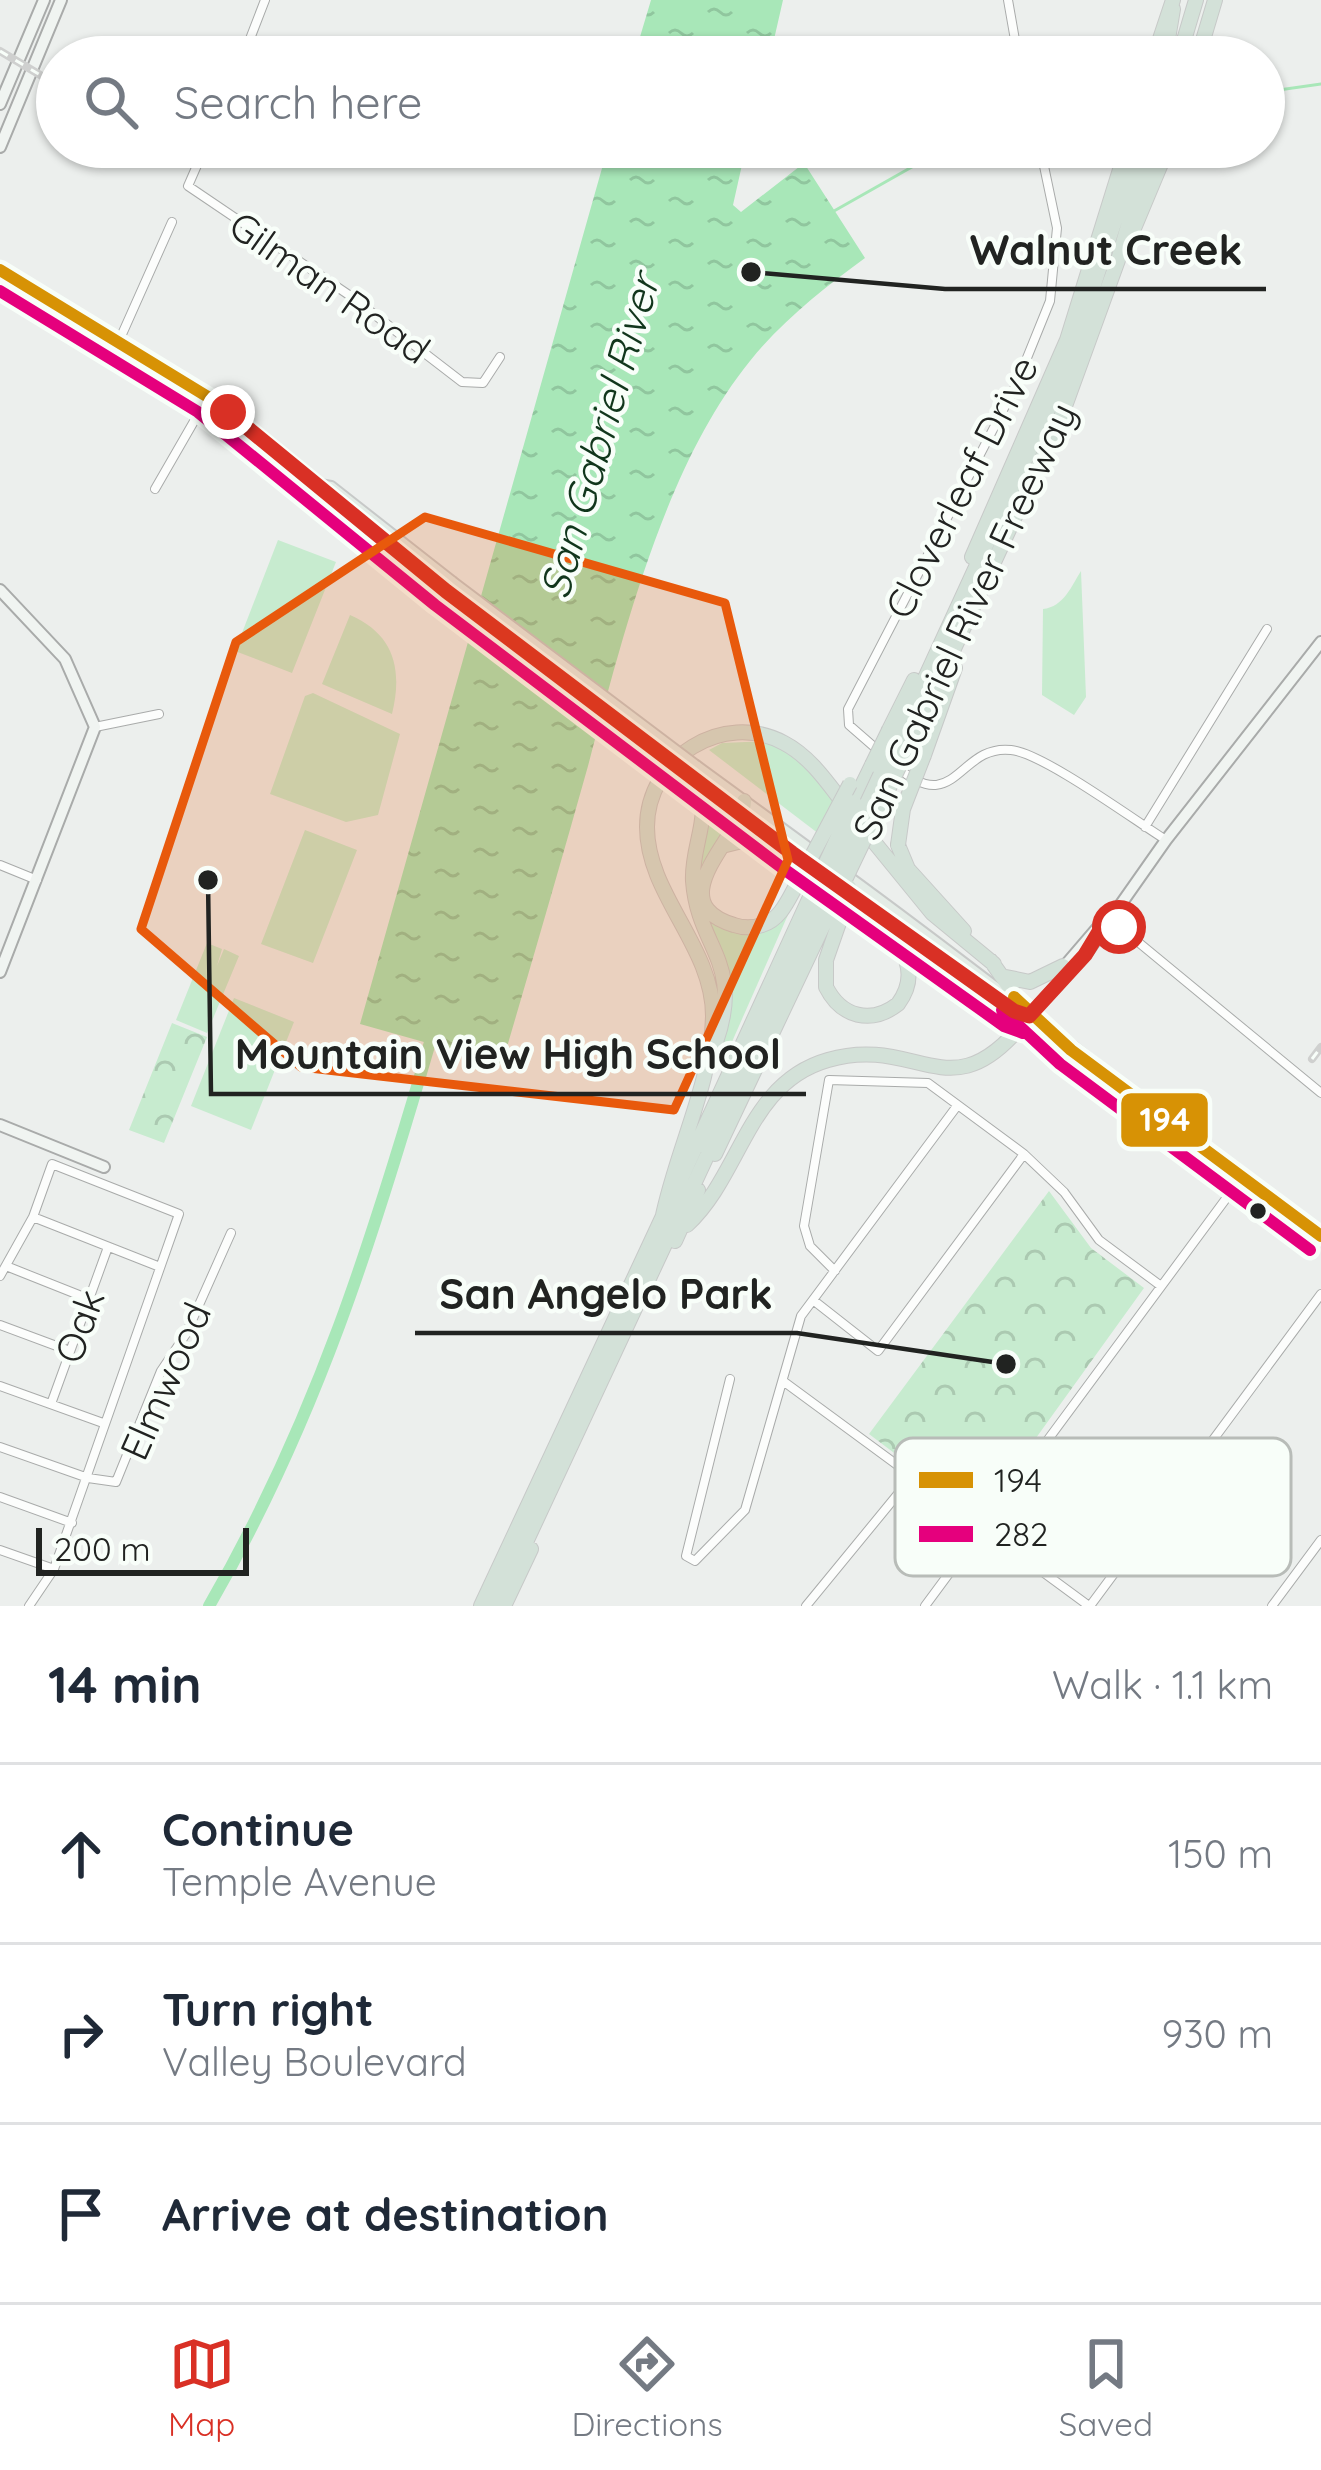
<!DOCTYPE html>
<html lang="en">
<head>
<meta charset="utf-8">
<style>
	:root { --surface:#fff; --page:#f6f6f7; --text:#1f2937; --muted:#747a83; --line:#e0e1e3; --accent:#d93025 }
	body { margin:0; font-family:Quicksand,sans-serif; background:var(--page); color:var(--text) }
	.scale { position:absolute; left:36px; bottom:30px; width:213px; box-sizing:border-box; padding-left:12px; border:6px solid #212321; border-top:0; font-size:33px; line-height:42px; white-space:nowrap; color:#212321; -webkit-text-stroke:9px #f8fef9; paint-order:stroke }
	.stop { position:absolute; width:36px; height:36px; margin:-27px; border:9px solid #d93025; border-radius:50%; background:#fff }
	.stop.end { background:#d93025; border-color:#fff; box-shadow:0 3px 12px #0008 }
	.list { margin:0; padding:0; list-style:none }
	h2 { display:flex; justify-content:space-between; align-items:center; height:156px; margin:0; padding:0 48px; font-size:51px }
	h2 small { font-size:39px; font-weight:400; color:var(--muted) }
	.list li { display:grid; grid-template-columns:78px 1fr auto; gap:36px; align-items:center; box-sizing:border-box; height:180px; padding:0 48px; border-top:3px solid var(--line) }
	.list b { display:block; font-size:45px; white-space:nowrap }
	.list p { margin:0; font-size:39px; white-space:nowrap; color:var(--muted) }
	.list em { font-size:39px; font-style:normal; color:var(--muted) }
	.icon { flex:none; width:66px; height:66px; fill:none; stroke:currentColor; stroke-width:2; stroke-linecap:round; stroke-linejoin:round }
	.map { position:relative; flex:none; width:1321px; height:1606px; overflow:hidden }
	.search { position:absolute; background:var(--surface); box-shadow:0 3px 9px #0004; left:36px; right:36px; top:36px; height:132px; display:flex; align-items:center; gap:30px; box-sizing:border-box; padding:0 42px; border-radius:66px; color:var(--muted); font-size:45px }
	.sheet { height:696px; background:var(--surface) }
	nav { display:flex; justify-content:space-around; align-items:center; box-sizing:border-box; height:168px; border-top:3px solid var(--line); background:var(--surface); font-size:33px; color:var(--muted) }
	nav a { display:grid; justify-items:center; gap:6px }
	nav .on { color:var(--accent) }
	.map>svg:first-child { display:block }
	.green { fill:#c7ebcf }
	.park { fill:url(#park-crowns) }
	.water { fill:url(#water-ripples) }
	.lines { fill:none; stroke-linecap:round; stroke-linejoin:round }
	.stream { stroke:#a8e7b8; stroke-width:3 }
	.river { stroke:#a8e7b8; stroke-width:12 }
	.street-casing { stroke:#a9abaa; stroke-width:10 }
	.secondary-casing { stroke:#a9abaa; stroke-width:14 }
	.primary-casing { stroke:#c7c9c8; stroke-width:14 }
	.highway-casing { stroke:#c7c9c8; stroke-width:16 }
	.street { stroke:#fcfdfc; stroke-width:8 }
	.secondary { stroke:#f0f4f1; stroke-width:10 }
	.primary { stroke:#e4ece6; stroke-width:10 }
	.highway { stroke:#d3e1d8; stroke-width:14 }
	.rail-casing { stroke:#cfd0cf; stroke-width:8 }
	.rail { stroke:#f8fef9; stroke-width:3; stroke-dasharray:9; stroke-linecap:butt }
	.primary-bridge-casing { stroke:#c7c9c8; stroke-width:14; stroke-linecap:butt }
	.highway-bridge-casing { stroke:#c7c9c8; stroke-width:16; stroke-linecap:butt }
	.primary-bridge { stroke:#e4ece6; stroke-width:10 }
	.highway-bridge { stroke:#d3e1d8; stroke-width:14 }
	.bus-1-casing { stroke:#f8fef9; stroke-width:21 }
	.bus-2-casing { stroke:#f8fef9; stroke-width:21 }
	.bus-1 { stroke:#d79205; stroke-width:12 }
	.bus-2 { stroke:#e5007d; stroke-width:12 }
	.route { stroke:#d93025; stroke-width:15 }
	.marked { fill:#e8590c; fill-opacity:0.2; stroke:#e8590c; stroke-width:9; stroke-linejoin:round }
	.bus-dot { fill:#212321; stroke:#f8fef9; stroke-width:4.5 }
	.labels { text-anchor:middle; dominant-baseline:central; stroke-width:9; stroke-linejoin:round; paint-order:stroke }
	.street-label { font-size:39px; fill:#212321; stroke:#f8fef9 }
	.water-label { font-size:42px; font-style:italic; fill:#11361c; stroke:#f8fef9 }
	.key { fill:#f8fef9; stroke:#b8bcb8; stroke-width:3 }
	.key-label { font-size:33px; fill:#212321 }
	.leader { fill:none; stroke:#212321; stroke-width:4.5 }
	.callout-dot { fill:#212321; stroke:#f8fef9; stroke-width:4.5 }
	.callout-label { font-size:42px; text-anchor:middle; font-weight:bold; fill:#212321; stroke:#f8fef9; stroke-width:9; stroke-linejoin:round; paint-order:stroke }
	.line-badge { stroke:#f8fef9; stroke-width:4.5 }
	.badge-label { font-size:33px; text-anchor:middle; font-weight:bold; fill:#fff }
</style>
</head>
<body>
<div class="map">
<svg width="1321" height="1606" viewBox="0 0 1321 1606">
	<defs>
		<pattern id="park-crowns" width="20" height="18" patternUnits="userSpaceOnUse" patternTransform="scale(3)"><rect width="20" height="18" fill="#c7ebcf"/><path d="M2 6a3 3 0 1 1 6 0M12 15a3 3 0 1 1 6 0" fill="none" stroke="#abc9b1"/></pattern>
		<pattern id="water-ripples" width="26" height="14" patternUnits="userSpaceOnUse" patternTransform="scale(3)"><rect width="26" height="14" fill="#a8e7b8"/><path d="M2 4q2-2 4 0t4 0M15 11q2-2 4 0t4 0" fill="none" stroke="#90c69e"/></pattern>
	</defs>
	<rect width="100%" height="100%" fill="#ecefed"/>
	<!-- green -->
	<path class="green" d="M278,540l58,22 -44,111 -57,-22z
		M1081,571l5,126 -12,18 -32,-20 1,-86c21,-2 29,-24 38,-38z
		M350,615c44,19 53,54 42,99l-70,-30z
		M313,693l87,41 -22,81 -32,7 -76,-28 35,-98z
		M767,741l30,15 40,48 -18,30 -110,-84 13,-7z
		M708,799l26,19 -32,48 2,35 30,28 57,-21 -71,161 -9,-5c42,-104 0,-89 -13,-180 -4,-26 6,-59 10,-85z
		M305,830l52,20 -44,113 -52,-19z
		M207,943l15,6 -5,17 7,-17 15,7 -32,77 -31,-13z
		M234,998l60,24 -43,108 -60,-24z"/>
	<!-- park -->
	<path class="park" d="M172,1023l35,14 -43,106 -35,-13z
		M1049,1191l42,57 53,40 -162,225 -7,1 -106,-80z"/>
	<!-- water -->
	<path class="water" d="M651,0h132l-13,57h-136z
		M608,147h138l-13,58 8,7 63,-49 61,95c-42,31 -82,62 -115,103 -86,106 -127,275 -162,405 -28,100 -57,199 -86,298l-142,-40z"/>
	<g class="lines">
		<!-- stream -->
		<path class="stream" d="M1264,92l57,-8
			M834,211l92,-52 35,-12"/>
		<!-- river -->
		<path class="river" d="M209,1606c107,-185 165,-370 224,-574"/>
		<defs>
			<path id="street" d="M1008,0l10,57
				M243,57l22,-57
				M205,147l-17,39 161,109 113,87 21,1 17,-26
				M119,341l53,-119
				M155,489l53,-92
				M95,727l64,-13
				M880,752l-31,-27 -1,-16 168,-324 34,-84 7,-73 -17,-81
				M896,766c60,53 62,-22 115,-16 32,3 123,70 155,90
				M1145,827l122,-198
				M0,865l37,15
				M1109,918l212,175
				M33,1217l127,50
				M6,1266l83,33
				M835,1271l-25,-25 -6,-20 25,-146 99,3 96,71 40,38 35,48 62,46
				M0,1276l33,-59 19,-53 127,50 -125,355 -25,37
				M813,1300l65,51 146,-197
				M0,1325l70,26
				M730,1379l-44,177 9,5 50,-51 56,-194 156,-210
				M783,1381l306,225
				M0,1386l103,37
				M51,1404l57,-157
				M0,1447l88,31 28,4 45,-111 25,-37 45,-101
				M0,1497l72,26
				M0,1550l54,19
				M806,1606l105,-128
				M925,1606l317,-429
				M1090,1606l231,-312
				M1272,1606l49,-66"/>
			<path id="secondary" d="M0,104l44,-104
				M0,147l61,-147
				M0,590l65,69 30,68 -95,245
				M1063,968l42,-49
				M1029,1016l59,-65 78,-111 155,-198
				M0,1125l104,42"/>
			<path id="primary" d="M0,270l208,127 238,194
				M320,485l11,2 121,95
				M696,766l123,90
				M700,782l114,87
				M844,874c162,118 316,243 477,362
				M844,890l170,121 15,5"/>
			<path id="highway" d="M1154,57l19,-57
				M1165,57l8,-48
				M1179,57l17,-57
				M1198,57l17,-57
				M1127,245l41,-98
				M972,557l95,-217 60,-193
				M889,730l25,-50
				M898,737l167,-364 74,-226
				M909,746l152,-329 57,-157 33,-113
				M924,755l31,-87
				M697,780c16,36 -6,65 -4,101 5,68 51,80 23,161
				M744,801c1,32 -88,100 -10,124 9,3 19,3 28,0 19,-6 26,-25 35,-41
				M854,802l18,-37
				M861,826l71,87 62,51
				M898,845l10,24 56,62
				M722,846l32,-8 38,15
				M841,917l-15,43v27c15,30 45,38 72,17 26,-35 -1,-62 -23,-91
				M991,961l28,40
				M1006,977l24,5 33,-16
				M706,1147l115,-246
				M715,1154l116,-245
				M673,1196l138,-301
				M687,1199l26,-56
				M662,1220c13,-67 50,-137 51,-204 0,-70 -66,-121 -66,-189 0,-69 76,-117 137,-84 27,14 45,42 63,65
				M687,1225c55,-51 60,-142 141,-165 92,-27 123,58 201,-44
				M665,1234l21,-46
				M675,1241l23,-51
				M519,1557l153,-328
				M481,1606l182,-390
				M491,1606l27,-59
				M504,1606l27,-57"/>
		</defs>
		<!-- street casing -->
		<use href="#street" class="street-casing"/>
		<!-- secondary casing -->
		<use href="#secondary" class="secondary-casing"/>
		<!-- primary casing -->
		<use href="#primary" class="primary-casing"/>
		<!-- highway casing -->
		<use href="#highway" class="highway-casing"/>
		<!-- street -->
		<use href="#street" class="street"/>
		<!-- secondary -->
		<use href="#secondary" class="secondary"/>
		<!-- primary -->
		<use href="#primary" class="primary"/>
		<!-- highway -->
		<use href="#highway" class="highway"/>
		<defs>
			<path id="rail" d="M0,51l57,34
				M1312,1059l9,-12"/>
		</defs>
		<!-- rail casing -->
		<use href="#rail" class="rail-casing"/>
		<!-- rail -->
		<use href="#rail" class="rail"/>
		<defs>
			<path id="primary-bridge" d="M452,582l244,184
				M446,591l243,184"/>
			<path id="highway-bridge" d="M872,765l17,-35
				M898,845l5,-36 21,-54
				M797,884l53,-100
				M811,895l43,-93
				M821,901l77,-164
				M831,909l78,-163
				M841,917l8,-30"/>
		</defs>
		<!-- primary-bridge casing -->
		<use href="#primary-bridge" class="primary-bridge-casing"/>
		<!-- highway-bridge casing -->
		<use href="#highway-bridge" class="highway-bridge-casing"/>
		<!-- primary-bridge -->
		<use href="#primary-bridge" class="primary-bridge"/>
		<!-- highway-bridge -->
		<use href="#highway-bridge" class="highway-bridge"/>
		<defs>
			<path id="bus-1" d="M0,270l208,127 238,194 346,262 222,158 15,5
				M1014,997l57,53 250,186"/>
			<path id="bus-2" d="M0,291l198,121 237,193 346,262 223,159 19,7
				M1002,1010l58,54 250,186"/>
		</defs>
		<!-- bus-1 casing -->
		<use href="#bus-1" class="bus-1-casing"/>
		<!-- bus-2 casing -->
		<use href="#bus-2" class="bus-2-casing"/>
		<!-- bus-1 -->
		<use href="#bus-1" class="bus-1"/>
		<!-- bus-2 -->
		<use href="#bus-2" class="bus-2"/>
	</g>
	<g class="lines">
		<!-- route -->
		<path class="route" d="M228,412l218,179 346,262 222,158 15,5 56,-61 23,-38 11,10"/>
	</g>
	<!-- marked area -->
	<path class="marked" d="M425,517l300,86 63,257 -114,250 -373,-43 -160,-138 95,-287z"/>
	<!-- markers -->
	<circle class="bus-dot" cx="1258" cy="1211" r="10"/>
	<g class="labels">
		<!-- street labels -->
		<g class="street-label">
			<text transform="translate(330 287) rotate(35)">Gilman Road</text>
			<text transform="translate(961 487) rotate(-63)">Cloverleaf Drive</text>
			<text transform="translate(964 621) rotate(-65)">San Gabriel River Freeway</text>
			<text transform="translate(79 1326) rotate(-70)">Oak</text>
			<text transform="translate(165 1381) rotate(-66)">Elmwood</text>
		</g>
		<!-- water labels -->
		<g class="water-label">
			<text transform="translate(599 436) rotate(-74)">San Gabriel River</text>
		</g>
	</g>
	<!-- legend -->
	<rect x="895" y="1438" width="396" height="138" rx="18" class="key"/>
	<rect x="919" y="1472" width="54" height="16" fill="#d79205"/>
	<rect x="919" y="1526" width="54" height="16" fill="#e5007d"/>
	<g class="key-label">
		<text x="994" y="1492">194</text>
		<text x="994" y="1546">282</text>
	</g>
	<!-- callouts -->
	<path class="leader" d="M751 272L945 289H1266M208 880L211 1094H806M1006 1364L797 1333H415"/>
	<g class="callout-dot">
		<circle cx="751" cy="272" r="12"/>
		<circle cx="208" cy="880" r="12"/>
		<circle cx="1006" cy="1364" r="12"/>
	</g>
	<g class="callout-label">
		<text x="1106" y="265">Walnut Creek</text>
		<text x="508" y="1069">Mountain View High School</text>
		<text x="606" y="1309">San Angelo Park</text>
	</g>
	<rect class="line-badge" x="1119" y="1091" width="91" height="58" rx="12" fill="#d79205"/>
	<g class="badge-label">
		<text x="1165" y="1131">194</text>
	</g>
</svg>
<div class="scale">200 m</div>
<div class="stop" style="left:1119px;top:927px"></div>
<div class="stop end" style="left:228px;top:412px"></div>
<div class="search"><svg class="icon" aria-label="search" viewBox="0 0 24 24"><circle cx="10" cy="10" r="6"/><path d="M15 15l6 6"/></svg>Search here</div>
</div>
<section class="sheet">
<h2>14 min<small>Walk · 1.1 km</small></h2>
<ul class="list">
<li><svg class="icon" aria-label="ahead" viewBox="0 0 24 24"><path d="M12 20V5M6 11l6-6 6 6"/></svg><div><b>Continue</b><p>Temple Avenue</p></div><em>150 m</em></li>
<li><svg class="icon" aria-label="right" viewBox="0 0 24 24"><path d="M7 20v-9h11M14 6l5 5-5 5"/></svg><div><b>Turn right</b><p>Valley Boulevard</p></div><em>930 m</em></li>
<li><svg class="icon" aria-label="arrive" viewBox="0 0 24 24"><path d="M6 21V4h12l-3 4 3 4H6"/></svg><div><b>Arrive at destination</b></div></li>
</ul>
</section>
<nav>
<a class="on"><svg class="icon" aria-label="map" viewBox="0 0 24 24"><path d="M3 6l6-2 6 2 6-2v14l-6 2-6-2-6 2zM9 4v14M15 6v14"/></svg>Map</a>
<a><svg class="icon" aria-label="directions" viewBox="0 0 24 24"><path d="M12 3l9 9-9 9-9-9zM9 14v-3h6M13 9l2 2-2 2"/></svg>Directions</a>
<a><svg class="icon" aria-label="saved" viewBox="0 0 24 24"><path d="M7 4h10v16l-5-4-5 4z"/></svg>Saved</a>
</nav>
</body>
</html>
